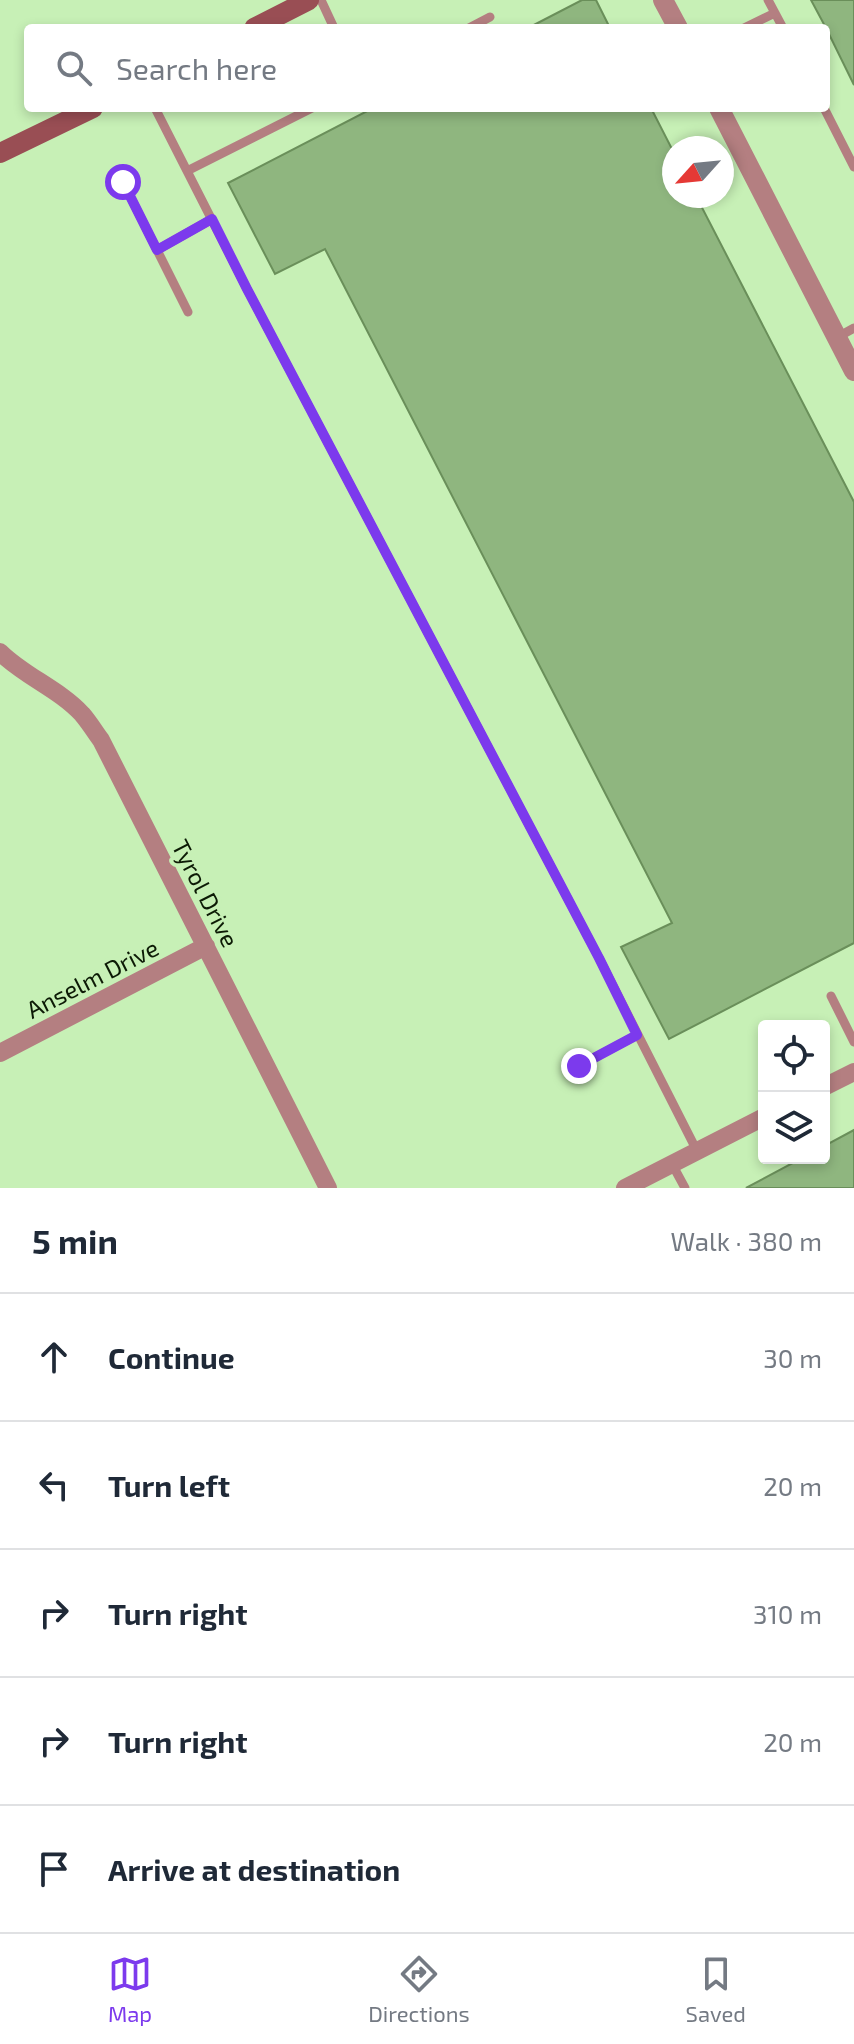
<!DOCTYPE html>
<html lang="en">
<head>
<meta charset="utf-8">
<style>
	:root { --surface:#fff; --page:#f2f2f3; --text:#1f2937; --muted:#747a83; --line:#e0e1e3; --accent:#7c3aed }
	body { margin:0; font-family:"Exo 2",sans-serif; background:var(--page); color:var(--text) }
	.controls { position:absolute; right:24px; bottom:24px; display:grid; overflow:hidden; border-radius:8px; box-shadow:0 4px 12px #0003 }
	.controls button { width:72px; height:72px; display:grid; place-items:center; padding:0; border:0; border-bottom:2px solid var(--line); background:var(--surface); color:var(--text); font:40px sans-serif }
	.compass { position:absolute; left:662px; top:136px; width:72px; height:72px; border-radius:50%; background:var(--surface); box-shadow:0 4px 12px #0003; rotate:243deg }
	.stop { position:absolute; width:24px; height:24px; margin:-18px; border:6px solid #7c3aed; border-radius:50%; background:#fff }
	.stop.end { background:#7c3aed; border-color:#fff; box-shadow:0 2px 8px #0008 }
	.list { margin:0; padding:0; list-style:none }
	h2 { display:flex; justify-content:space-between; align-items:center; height:104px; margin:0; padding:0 32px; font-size:34px }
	h2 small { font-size:26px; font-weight:400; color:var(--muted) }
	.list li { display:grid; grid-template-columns:52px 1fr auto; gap:24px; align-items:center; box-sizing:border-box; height:128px; padding:0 32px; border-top:2px solid var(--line) }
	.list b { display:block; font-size:30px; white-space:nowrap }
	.list em { font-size:26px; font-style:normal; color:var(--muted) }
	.icon { flex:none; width:44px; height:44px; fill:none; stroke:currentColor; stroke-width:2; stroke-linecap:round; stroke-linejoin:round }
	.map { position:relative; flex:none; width:854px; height:1188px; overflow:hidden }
	.search { position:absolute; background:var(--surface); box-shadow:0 4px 12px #0003; left:24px; right:24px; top:24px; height:88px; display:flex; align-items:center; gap:20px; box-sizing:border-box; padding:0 28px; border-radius:8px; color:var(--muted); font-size:30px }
	.sheet { height:744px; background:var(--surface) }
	nav { display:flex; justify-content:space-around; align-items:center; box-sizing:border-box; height:112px; border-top:2px solid var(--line); background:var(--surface); font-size:22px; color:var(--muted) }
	nav a { display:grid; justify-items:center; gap:4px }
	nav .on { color:var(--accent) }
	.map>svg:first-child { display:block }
	.building { fill:#8fb67f; stroke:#6a8f5a; stroke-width:2 }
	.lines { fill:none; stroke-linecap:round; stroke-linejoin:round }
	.service { stroke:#b47f81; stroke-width:9 }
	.minor { stroke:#b47f81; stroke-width:18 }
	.tertiary { stroke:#b47f81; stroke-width:20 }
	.secondary { stroke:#994e54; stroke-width:20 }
	.route { stroke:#7c3aed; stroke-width:10 }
	.labels { text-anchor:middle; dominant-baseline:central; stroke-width:8; stroke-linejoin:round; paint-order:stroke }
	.street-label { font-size:24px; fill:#0c1a05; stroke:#c7f0b6 }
</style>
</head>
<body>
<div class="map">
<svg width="854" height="1188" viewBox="0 0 854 1188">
	<rect width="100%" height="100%" fill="#c7f0b6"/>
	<!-- building -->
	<path class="building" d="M582,0h14l14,28h-82z
		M811,0h43v85l-28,-57z
		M373,108h278l23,45v43h22l158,306v441l-185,96 -48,-92 51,-24 -347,-674 -50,25 -47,-91z
		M854,1130v58h-108l56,-30h22v-12z"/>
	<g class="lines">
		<!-- service -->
		<path class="service" d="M321,0l13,28
			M768,0l15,28
			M469,28l21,-11
			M744,28l31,-15
			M155,108l92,181 352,669 98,193
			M824,108l30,59
			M187,171l125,-63
			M123,182l34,68
			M188,312l-31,-62 55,-31
			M836,338l18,-10
			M831,996l23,46
			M579,1066l58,-31
			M672,1164l13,24"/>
		<!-- minor -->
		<path class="minor" d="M0,652c24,24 59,37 82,62 7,8 13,18 19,26l227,448
			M0,1053l206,-107
			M824,1087l30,-15
			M625,1188l139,-71"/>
		<!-- tertiary -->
		<path class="tertiary" d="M663,0l15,28
			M719,108l135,263"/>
		<!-- secondary -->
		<path class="secondary" d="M254,28l55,-28
			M0,153l93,-45"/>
	</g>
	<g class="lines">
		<!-- route -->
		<path class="route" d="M123,182l34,68 55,-31 35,70 352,669 38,77 -58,31"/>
	</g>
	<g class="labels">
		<!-- street labels -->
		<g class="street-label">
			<text transform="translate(206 893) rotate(63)">Tyrol Drive</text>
			<text transform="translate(92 978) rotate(-27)">Anselm Drive</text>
		</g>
	</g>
</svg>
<div class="controls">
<button><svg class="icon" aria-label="locate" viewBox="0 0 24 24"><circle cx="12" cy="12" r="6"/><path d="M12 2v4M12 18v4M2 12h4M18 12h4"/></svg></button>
<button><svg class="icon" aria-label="layers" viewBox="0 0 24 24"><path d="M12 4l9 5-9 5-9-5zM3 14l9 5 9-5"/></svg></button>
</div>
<svg class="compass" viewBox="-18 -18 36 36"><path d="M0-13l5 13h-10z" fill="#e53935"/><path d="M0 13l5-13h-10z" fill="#747a83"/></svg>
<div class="stop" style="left:123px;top:182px"></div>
<div class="stop end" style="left:579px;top:1066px"></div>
<div class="search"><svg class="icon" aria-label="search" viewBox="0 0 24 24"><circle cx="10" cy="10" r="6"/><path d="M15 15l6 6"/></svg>Search here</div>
</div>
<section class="sheet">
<h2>5 min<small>Walk · 380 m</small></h2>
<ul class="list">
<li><svg class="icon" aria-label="ahead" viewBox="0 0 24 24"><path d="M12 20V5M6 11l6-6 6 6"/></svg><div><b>Continue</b></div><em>30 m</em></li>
<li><svg class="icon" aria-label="left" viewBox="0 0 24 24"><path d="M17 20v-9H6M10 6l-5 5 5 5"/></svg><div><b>Turn left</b></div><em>20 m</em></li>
<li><svg class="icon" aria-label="right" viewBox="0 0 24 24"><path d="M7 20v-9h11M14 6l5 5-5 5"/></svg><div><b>Turn right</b></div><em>310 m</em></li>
<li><svg class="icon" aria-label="right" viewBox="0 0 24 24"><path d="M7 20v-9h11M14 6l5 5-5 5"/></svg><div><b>Turn right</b></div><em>20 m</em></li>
<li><svg class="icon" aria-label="arrive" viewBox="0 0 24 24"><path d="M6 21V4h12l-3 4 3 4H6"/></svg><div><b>Arrive at destination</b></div></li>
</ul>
</section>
<nav>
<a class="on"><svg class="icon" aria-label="map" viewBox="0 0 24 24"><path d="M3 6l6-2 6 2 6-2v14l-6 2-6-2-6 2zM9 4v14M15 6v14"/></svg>Map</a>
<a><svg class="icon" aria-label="directions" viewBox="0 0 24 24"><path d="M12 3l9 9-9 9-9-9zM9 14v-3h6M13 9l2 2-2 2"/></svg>Directions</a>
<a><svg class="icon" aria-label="saved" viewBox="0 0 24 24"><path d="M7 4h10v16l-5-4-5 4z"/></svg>Saved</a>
</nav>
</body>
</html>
